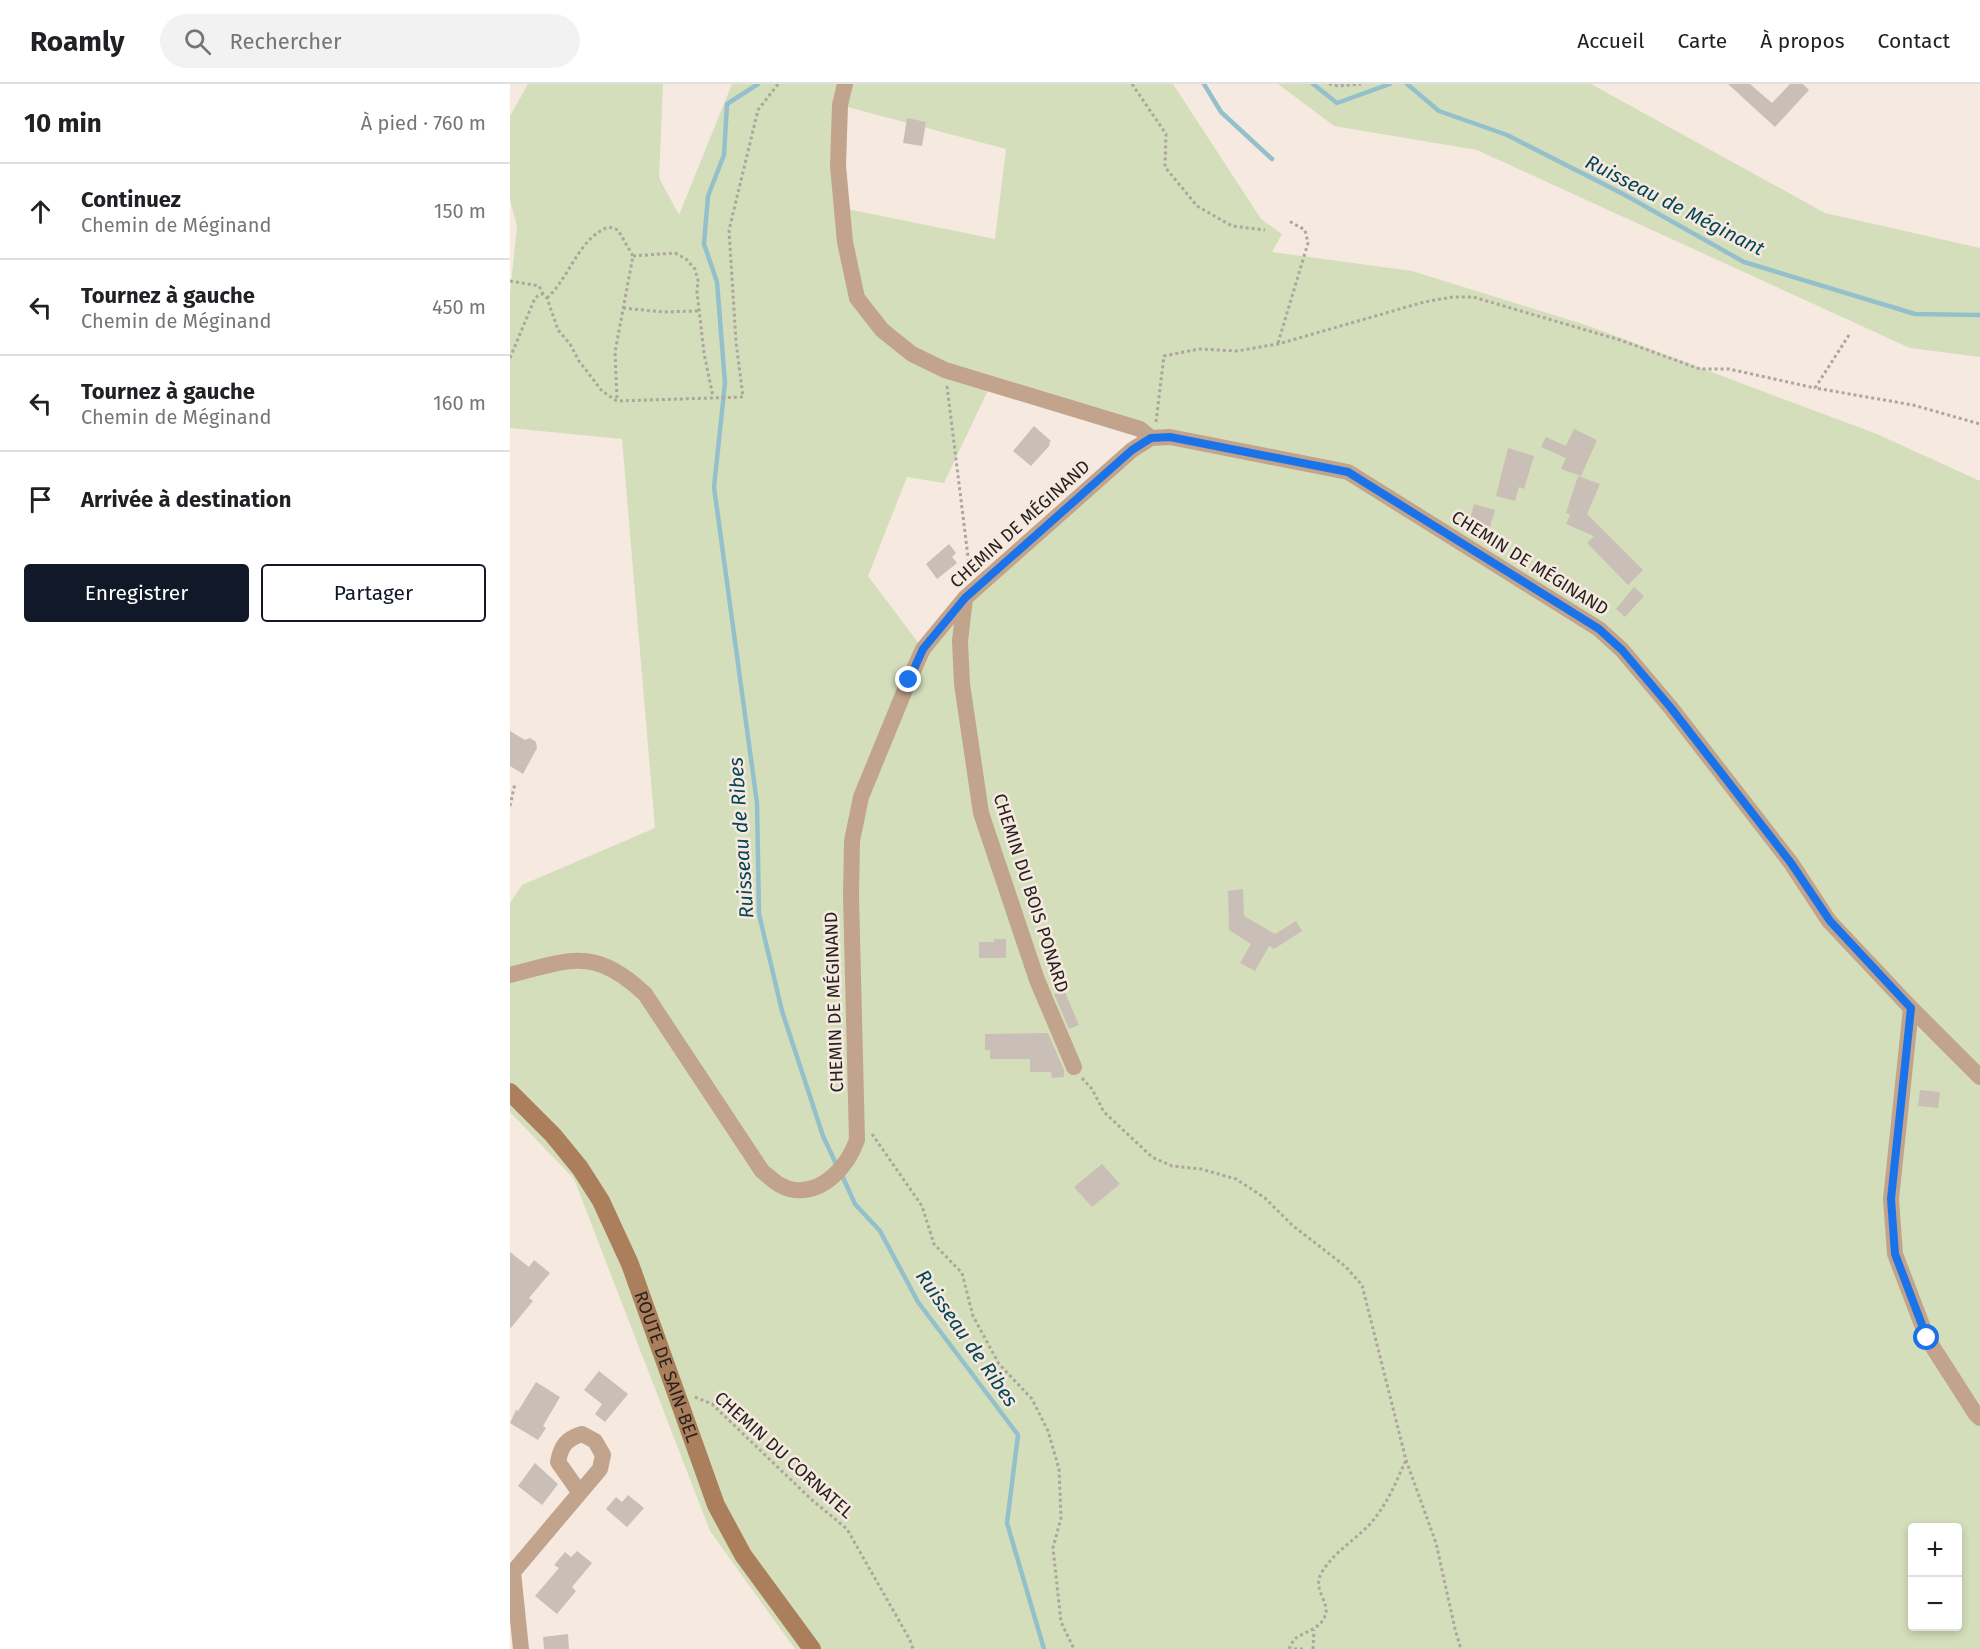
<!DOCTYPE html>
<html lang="fr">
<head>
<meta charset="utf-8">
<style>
	:root { --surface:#fff; --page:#f2f2f2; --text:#202124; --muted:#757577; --line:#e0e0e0; --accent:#111827 }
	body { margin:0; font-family:"Fira Sans",sans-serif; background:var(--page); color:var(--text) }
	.controls { position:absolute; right:18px; bottom:18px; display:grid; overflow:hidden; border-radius:6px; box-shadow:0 3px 9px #0003 }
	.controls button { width:54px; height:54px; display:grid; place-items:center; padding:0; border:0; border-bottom:2px solid var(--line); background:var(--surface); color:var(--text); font:30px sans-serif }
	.stop { position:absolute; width:18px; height:18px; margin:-14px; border:4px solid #1a73e8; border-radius:50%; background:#fff }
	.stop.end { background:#1a73e8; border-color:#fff; box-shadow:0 2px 6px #0008 }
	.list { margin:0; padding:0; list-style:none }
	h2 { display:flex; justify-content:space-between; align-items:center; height:78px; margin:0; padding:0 24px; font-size:26px }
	h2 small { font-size:20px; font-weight:400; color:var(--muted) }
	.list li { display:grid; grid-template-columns:39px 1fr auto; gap:18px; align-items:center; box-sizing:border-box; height:96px; padding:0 24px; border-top:2px solid var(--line) }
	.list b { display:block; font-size:22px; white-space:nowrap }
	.list p { margin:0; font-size:20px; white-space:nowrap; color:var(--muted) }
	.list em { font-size:20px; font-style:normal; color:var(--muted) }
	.actions { display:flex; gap:12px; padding:18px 24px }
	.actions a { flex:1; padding:14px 0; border:2px solid var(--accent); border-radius:6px; text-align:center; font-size:21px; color:var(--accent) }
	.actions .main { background:var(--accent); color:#fff }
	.icon { flex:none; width:33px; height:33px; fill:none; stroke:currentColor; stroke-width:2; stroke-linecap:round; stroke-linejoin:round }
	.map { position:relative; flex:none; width:1470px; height:1565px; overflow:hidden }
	header { display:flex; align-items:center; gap:36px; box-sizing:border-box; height:84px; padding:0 30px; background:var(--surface); border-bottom:2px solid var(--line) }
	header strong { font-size:28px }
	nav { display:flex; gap:33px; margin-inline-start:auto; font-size:21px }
	.search { width:420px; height:54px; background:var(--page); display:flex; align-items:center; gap:15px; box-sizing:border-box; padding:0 21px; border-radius:33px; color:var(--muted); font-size:22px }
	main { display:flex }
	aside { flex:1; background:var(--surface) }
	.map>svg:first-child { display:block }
	.green { fill:#d4debb; fill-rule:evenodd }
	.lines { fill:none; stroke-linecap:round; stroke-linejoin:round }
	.stream { stroke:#94c0cc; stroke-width:4.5 }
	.building { fill:#cabfb6 }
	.path { stroke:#aea59e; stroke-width:3; stroke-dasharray:3 3; stroke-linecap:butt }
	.street { stroke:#c2a38b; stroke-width:16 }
	.secondary { stroke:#ab7f5b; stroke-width:18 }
	.route { stroke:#1a73e8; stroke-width:8 }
	.labels { text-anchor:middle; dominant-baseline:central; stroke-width:5; stroke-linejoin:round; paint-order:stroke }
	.street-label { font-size:18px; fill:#27221f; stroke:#f5e9e0 }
	.water-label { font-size:20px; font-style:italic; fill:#044654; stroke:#f5e9e0 }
</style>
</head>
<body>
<header>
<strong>Roamly</strong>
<div class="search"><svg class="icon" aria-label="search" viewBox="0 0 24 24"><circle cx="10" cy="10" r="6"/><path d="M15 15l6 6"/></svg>Rechercher</div>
<nav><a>Accueil</a><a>Carte</a><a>À propos</a><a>Contact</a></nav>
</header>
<main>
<aside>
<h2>10 min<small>À pied · 760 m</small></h2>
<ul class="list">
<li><svg class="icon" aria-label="ahead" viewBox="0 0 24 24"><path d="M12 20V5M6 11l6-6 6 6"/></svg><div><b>Continuez</b><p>Chemin de Méginand</p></div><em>150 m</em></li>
<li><svg class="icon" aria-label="left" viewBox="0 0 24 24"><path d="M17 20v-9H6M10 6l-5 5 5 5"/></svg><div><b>Tournez à gauche</b><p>Chemin de Méginand</p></div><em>450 m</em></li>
<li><svg class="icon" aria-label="left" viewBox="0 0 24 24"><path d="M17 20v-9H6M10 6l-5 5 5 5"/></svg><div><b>Tournez à gauche</b><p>Chemin de Méginand</p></div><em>160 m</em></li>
<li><svg class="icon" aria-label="arrive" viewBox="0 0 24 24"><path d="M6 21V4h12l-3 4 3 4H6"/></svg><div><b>Arrivée à destination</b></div></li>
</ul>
<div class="actions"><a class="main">Enregistrer</a><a>Partager</a></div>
</aside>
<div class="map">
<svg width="1470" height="1565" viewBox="0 0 1470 1565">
	<rect width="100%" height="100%" fill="#f5e9e0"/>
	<!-- green -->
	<path class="green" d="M18,0h135l-4,94 20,37 53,-131h441l88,135 21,15 -10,18 140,19 177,55 288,108 103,47v1168h-1185l-85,-118 -136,-352 -64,-67v-209l12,-18 133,-57 -33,-389 -112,-11v-134l7,-68 -7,-26v-84zM330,21l166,44 -11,90 -153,-31zM481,300l160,54 -186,160 -42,51 -55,-73 39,-99 37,6zM1402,1444h46v98h-46z
		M768,0h313l234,129 155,35v109l-70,-9 -433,-198 -143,-24z"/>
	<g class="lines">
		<!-- stream -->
		<path class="stream" d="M248,0l-31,20 -3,51 -16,41 -4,48 13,38 8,101 -11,104 43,316 2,111 23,97 41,125 14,30
			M694,0l17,28 51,47
			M803,0l24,19 53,-19
			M897,0l32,27 68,24 118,60 119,67 171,52 65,1
			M331,1089l14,31 25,27 38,71 100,133 -11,88 37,126"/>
	</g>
	<!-- building -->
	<path class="building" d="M1218,0h22l22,19 18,-19h13l6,6 -34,37z
		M397,34l19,4 -4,24 -19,-3z
		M524,342l17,15 -2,2 1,2 -19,21 -18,-15z
		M1064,345l23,11 -16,36 -20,-7 5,-11 -25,-11 5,-10 20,9z
		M998,364l26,8 -10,33 -5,-2 -4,14 -19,-5z
		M1068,392l22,8 -13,30 56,56 -15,15 -41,-42 7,-7 -28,-12 4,-9 -4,-2z
		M964,420l21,6 -6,20 -20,-6z
		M439,460l7,9 -4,4 5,6 -20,16 -11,-15z
		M1124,503l10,9 -19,21 -9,-8z
		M0,647l15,9 5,-2 6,4 1,6 -14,26 -13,-8z
		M733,805l1,27 31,18 21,-13 6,10 -28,18 -5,-3 -14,25 -15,-8 11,-19 -22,-14 -1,-39z
		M484,855h12v19h-27v-16h15z
		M554,906l15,35 -10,4 -15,-35z
		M538,949l16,37v7l-12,1 -1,-6h-21v-13h-40v-9h-5v-16z
		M1410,1006l20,2 -2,16 -20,-2z
		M592,1080l18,20 -28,23 -18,-20z
		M0,1168l19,15 5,-7 16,13 -21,25 4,3 -23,28z
		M89,1287l29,23 -23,28 -10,-8 7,-10 -18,-14z
		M26,1298l24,15 -17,29 3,2 -8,12 -28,-17 6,-13 2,1z
		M25,1379l23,21 -16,21 -24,-19z
		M118,1411l16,13 -17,19 -21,-18 10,-12 6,5z
		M67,1467l15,12 -20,24 4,4 -19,23 -22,-18 24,-28 -5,-3 11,-13 6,5z
		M58,1550l1,15h-25l-1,-12z"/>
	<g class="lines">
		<!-- path -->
		<path class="path" d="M622,0l34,50 -1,33 32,39 35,20 33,4
			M819,0l9,2 23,-2
			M123,172l42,-3 11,6 9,10 3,11 -1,12 7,61 9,44
			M0,197l29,5 4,8
			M37,214c23,-21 32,-61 62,-71l9,3 15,26 -18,96 2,48
			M113,224l40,4 36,-1
			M1339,251l-34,53 98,17 67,19
			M768,259l30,-100 -3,-13 -16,-9
			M0,274l25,-60 4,-3 4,-1 4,4 11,32 12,14 9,17 23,30 15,10 126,-4 -7,-55 -7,-112 29,-120 20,-26
			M437,302l23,187
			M646,338l8,-66 35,-7 38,2 41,-7 146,-42 29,-5h20l147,43 80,29h29l86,19
			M0,722l5,-23
			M572,994l10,11 12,23 48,45 20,9 29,3 35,10 29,19 27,27 53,41 17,19 44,175 30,83 19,86 6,20
			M362,1050l50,72 12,38 28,29 11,43 26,48 33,35 16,32 11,38 2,49 -8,30 8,74 13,27
			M185,1313l17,7 100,96 35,29 63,111 3,9
			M779,1565c2,-4 4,-9 7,-11 10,-7 24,-9 29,-22 6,-14 -14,-26 -3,-44 12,-20 33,-32 48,-48 17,-19 26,-42 36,-64
			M784,1565h10
			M803,1565l1,-19"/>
		<!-- street -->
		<path class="street" d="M335,0l-5,21 -2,61 7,76 12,56 25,32 30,24 33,16 195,59 11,9
			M455,514l-5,43 2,43 19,129 56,167 37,87
			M0,891c61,-16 84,-28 135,19l117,177c10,8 19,18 33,19 30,3 53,-25 62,-50l-6,-244 1,-55 9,-44 48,-117 14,-31 42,-51 167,-148 19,-12 19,-1 178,35 251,157 23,21 49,58 120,155 38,58 82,87 69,69
			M1401,924l-20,191 4,55 32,84 48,75 5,5
			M3,1488l87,-103 3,-14 -8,-14 -13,-7c-16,5 -21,12 -24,28l22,31
			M0,1489l3,-1 8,77"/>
		<!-- secondary -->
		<path class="secondary" id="s1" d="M0,1008l43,43 27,33 21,33 29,63 86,241 27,50 69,94"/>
	</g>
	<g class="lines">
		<!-- route -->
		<path class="route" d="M399,596l14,-31 42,-51 167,-148 19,-12 19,-1 178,35 251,157 23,21 49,58 120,155 39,58 81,87 -20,191 4,55 32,84"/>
	</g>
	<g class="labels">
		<!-- street labels -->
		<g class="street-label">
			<text transform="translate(510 440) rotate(-42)">CHEMIN DE MÉGINAND</text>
			<text transform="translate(1020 479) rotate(32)">CHEMIN DE MÉGINAND</text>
			<text transform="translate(521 809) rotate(72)">CHEMIN DU BOIS PONARD</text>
			<text transform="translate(324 918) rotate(-92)">CHEMIN DE MÉGINAND</text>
			<text stroke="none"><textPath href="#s1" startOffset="321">ROUTE DE SAIN-BEL</textPath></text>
			<text transform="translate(274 1371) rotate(42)">CHEMIN DU CORNATEL</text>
		</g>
		<!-- water labels -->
		<g class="water-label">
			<text transform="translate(1165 121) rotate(27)">Ruisseau de Méginant</text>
			<text transform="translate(231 754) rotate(-94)">Ruisseau de Ribes</text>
			<text transform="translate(457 1254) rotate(55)">Ruisseau de Ribes</text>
		</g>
	</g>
</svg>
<div class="controls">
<button>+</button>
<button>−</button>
</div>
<div class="stop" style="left:1417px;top:1254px"></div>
<div class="stop end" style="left:399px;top:596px"></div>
</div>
</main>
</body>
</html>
